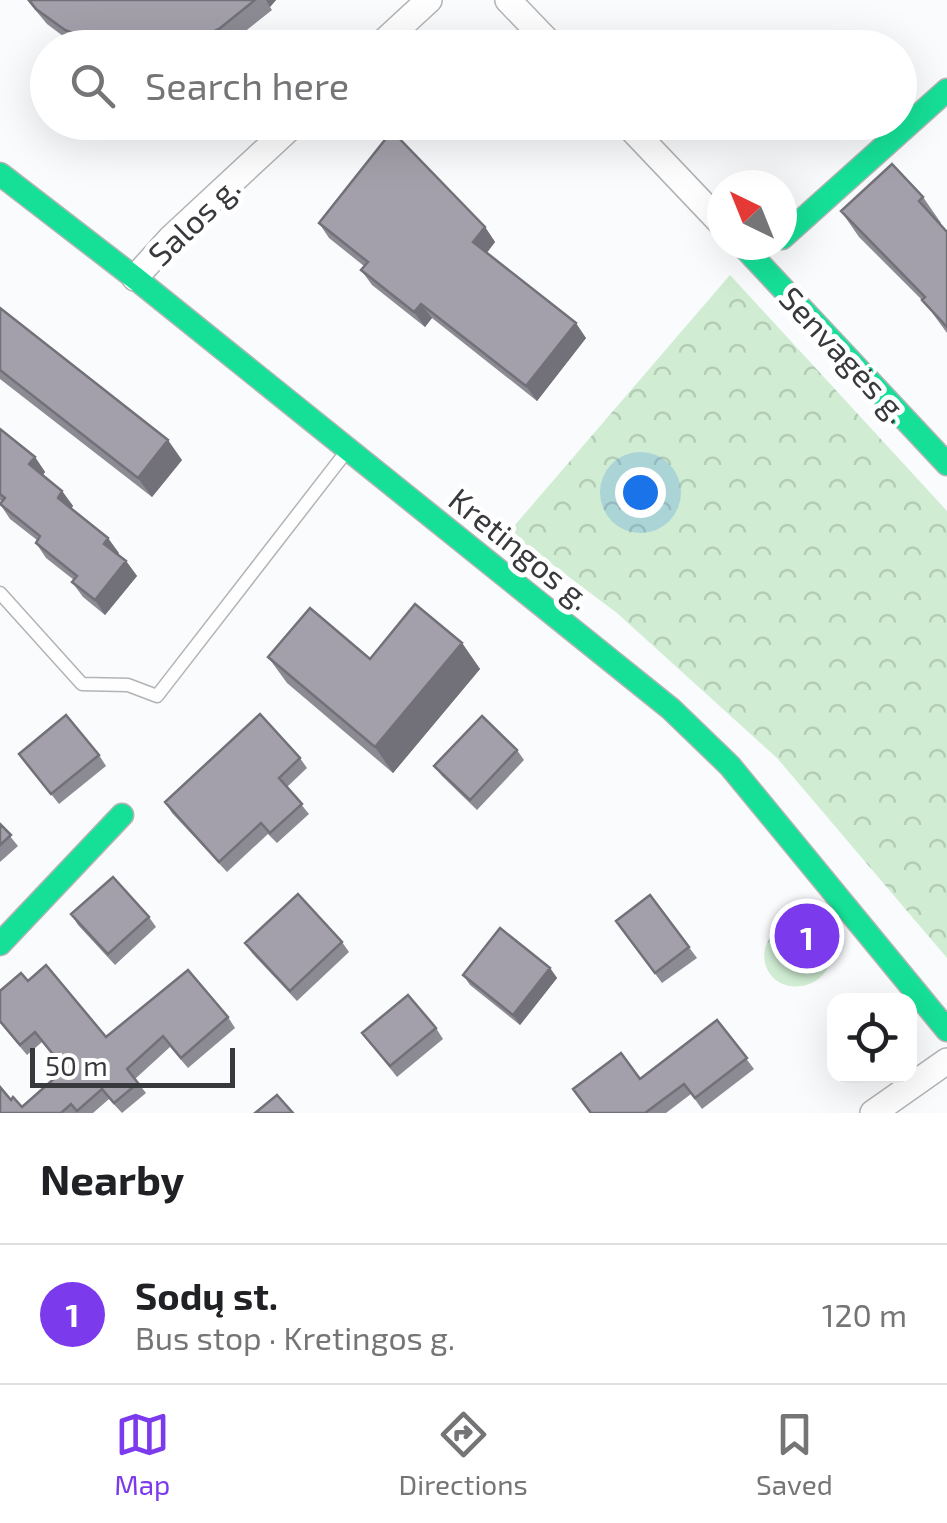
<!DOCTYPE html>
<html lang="en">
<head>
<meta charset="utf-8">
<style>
	:root { --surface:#fff; --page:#f2f2f2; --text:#202124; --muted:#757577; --line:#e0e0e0; --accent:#7c3aed }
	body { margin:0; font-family:"Exo 2",sans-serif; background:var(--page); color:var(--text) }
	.controls { position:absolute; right:30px; bottom:30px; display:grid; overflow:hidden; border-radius:20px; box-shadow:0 10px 40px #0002 }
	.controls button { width:90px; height:90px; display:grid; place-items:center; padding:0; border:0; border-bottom:2px solid var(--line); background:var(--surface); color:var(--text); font:50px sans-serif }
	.compass { position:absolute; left:707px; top:170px; width:90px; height:90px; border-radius:50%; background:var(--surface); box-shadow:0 10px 40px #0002; rotate:317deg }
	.scale { position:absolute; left:30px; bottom:25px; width:205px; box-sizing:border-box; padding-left:10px; border:5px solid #38393c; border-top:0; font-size:28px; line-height:35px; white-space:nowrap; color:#38393c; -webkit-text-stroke:8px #fff; paint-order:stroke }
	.you { position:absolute; left:640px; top:492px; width:35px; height:35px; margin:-25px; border:8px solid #fff; border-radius:50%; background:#1a73e8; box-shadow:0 0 0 15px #1a73e833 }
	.badge { display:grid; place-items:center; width:65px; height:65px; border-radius:50%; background:var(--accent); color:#fff; font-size:32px; font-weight:700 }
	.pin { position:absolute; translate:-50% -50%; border:5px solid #fff; box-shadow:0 2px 10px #0006 }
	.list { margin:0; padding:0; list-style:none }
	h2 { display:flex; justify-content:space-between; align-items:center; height:130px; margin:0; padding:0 40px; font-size:42px }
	h2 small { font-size:32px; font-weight:400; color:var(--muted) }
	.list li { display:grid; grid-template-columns:65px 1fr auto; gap:30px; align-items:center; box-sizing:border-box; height:140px; padding:0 40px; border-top:2px solid var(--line) }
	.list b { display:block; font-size:38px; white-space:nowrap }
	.list p { margin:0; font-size:32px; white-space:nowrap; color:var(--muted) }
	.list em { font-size:32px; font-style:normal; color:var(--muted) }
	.icon { flex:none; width:55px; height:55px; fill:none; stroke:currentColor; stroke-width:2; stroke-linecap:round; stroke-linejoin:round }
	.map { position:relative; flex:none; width:947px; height:1113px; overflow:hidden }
	.search { position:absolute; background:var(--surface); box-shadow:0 10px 40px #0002; left:30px; right:30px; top:30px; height:110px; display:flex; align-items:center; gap:25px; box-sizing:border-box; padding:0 35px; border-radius:55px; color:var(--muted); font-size:38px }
	.sheet { height:270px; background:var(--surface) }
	nav { display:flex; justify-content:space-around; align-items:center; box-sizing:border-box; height:140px; border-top:2px solid var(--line); background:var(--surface); font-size:28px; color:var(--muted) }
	nav a { display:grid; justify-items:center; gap:5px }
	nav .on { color:var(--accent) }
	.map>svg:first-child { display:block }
	.grass { fill:url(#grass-tufts) }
	.forest { fill:url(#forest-crowns) }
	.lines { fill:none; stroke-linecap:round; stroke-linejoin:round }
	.lane-casing { stroke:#b2b3b5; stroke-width:15 }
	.street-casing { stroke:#b2b3b5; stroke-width:28 }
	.fast-casing { stroke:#b2b3b5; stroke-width:25 }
	.lane { stroke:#fefeff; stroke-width:12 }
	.street { stroke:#fefeff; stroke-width:25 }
	.fast { stroke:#16e098; stroke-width:22 }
	.wall { fill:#8c8a93 }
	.shaded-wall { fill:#727078 }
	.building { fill:#a3a0ab; stroke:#727078; stroke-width:2.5 }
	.labels { text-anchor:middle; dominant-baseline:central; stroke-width:10; stroke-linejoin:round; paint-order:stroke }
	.street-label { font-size:32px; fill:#38393c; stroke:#fff }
</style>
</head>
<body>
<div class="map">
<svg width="947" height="1113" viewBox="0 0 947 1113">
	<defs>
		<pattern id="grass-tufts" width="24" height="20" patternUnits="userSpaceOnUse" patternTransform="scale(2.5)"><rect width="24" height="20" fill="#d0edd3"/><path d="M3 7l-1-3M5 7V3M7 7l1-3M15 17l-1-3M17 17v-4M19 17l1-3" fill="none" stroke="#b3ccb6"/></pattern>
		<pattern id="forest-crowns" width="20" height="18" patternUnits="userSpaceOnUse" patternTransform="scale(2.5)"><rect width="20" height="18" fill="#d0edd3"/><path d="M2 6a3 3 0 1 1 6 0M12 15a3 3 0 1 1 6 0" fill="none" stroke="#b3ccb6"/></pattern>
	</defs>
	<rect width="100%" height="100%" fill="#f9fbfd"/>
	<!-- grass -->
	<path class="grass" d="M797,924c16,2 32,18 35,34 -4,13 -12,23 -26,27 -46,12 -61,-54 -9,-61z"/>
	<!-- forest -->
	<path class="forest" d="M730,275l217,236v447l-170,-200 -160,-145 -108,-81z"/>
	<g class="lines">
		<defs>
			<path id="lane" d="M0,593l82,91 46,1 29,11 189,-244"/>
			<path id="street" d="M508,0l46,48
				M377,48l52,-48
				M625,122l97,102
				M135,278l35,-39 126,-117
				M873,1113l74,-52"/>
			<path id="fast" d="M0,174l135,104 536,431 59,57 217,264
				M782,238l165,-148
				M742,245l205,219
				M0,944l122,-129"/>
		</defs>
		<!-- lane casing -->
		<use href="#lane" class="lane-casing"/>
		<!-- street casing -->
		<use href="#street" class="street-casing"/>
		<!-- fast casing -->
		<use href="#fast" class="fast-casing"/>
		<!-- lane -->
		<use href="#lane" class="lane"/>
		<!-- street -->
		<use href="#street" class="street"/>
		<!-- fast -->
		<use href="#fast" class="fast"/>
	</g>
	<!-- wall -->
	<path class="wall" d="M27,0h249l-6,7 2,3 -43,34 -8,4h-139l-7,-3 -28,-21z
		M923,197l18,26 -1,1 7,8v101l-22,-30 -66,-66 -18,-26z
		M319,223l166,4 10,15 -8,11 99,85 -49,63 -105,-83 -7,9 -53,-42 -11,-15 3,-4 -35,-28z
		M0,308l182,152 -30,37 -152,-118z
		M0,429l35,28 10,15 -2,3 19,16 11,15 -2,3 37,29 10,16 8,7 11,15 -32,39 -22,-18 -11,-15 2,-2 -28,-22 -10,-15 1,-3 -27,-21 -10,-15 2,-2 -2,-2z
		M462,643l18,26 -87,104 -106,-90 -19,-26 102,2z
		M517,750l7,10 -47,50 -35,-34 -8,-10z
		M19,754l80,1 7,11 -47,38z
		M300,758l7,10 -20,19 22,27 -32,29 -9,-9 -41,38 -55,-59 -7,-11z
		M0,824l18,22 -18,16z
		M650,895l47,63 -35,25 -46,-62z
		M71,914l78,3 7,10 -41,38 -37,-40z
		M342,942l7,10 -52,49 -45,-48 -7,-10z
		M550,968l7,10 -37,47 -50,-40 -7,-10z
		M28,981l78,56 122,-20 7,11 -47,40 -18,-21 -35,32 11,14 -24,20 -13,-14 -16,14h-93l11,-13 11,7 42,-37 -22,-28 -15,13 -27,-32v-32z
		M717,1020l37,49 -52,40 -11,-15 -25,19h-75l49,-34z
		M436,1028l7,11 -46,38 -35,-44z"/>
	<!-- shaded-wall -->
	<path class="shaded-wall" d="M266,0h10l-6,7z
		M485,227l10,15 -12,15 -10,-15z
		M421,304l11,14 -7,9 -11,-15z
		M576,323l10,15 -49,63 -11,-15z
		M168,440l14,20 -30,37 -14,-19z
		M35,457l10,15 -6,7 -10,-15z
		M62,491l11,15 -5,7 -10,-15z
		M108,538l11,15 -4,6 -11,-15z
		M126,561l11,15 -32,39 -10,-15z
		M462,643l18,26 -87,104 -18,-26z
		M550,968l7,10 -37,47 -7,-10z"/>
	<!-- building -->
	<path class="building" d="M29,0h226l-36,29 -26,12 -26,7h-48l-22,-5 -32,-13 -29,-21z
		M392,131l93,96 -12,15 103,81 -50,63 -105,-82 -7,8 -53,-42 7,-8 -49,-39z
		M892,164l31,33 -4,4 28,31v95l-25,-27 3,-3 -84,-86z
		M0,308l168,132 -30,38 -138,-108z
		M0,429l35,28 -6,7 33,27 -4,7 50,40 -4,6 22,17 -31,39 -23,-18 5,-6 -41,-33 4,-7 -40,-32 5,-6 -5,-4z
		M415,604l47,39 -87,104 -107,-90 42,-49 60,51z
		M260,714l40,44 -21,20 23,26 -32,29 -9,-10 -42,39 -54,-60z
		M66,715l33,40 -48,39 -32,-40z
		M482,716l35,34 -47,50 -36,-34z
		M0,824l11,11 -11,10z
		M113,877l36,40 -41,37 -37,-40z
		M298,894l44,48 -52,49 -45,-48z
		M650,895l39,52 -34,26 -39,-52z
		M500,928l50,40 -37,47 -50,-40z
		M46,965l60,72 82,-67 40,47 -47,41 -18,-22 -36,33 11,14 -24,20 -12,-14 -25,22 -6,-7 -10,9h-61v-26l11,13 2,-3 9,10 43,-38 -30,-37 -15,13 -20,-24v-30l21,-18 7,8z
		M408,995l28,33 -46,38 -28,-33z
		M717,1020l30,38 -52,40 -11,-14 -39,29h-54l-18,-24 48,-36 19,26z
		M277,1095l16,18h-38z"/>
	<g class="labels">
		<!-- street labels -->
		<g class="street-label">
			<text transform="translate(193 220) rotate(-44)">Salos g.</text>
			<text transform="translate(845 354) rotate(47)">Senvagės g.</text>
			<text transform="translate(521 548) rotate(39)">Kretingos g.</text>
		</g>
	</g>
</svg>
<div class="controls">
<button><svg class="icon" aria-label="locate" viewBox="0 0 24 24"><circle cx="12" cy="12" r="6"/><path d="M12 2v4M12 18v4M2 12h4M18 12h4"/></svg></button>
</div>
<svg class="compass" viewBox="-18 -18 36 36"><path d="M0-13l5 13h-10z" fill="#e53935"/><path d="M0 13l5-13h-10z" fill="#757577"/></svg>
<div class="scale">50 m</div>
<div class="you"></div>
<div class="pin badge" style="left:807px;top:936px">1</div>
<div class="search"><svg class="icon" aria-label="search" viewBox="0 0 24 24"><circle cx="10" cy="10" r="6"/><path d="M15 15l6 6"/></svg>Search here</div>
</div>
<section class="sheet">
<h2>Nearby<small></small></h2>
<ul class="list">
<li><span class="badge">1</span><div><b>Sodų st.</b><p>Bus stop · Kretingos g.</p></div><em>120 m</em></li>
</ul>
</section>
<nav>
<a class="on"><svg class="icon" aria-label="map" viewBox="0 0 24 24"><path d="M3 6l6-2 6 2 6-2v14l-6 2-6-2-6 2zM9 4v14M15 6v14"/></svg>Map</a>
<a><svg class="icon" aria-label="directions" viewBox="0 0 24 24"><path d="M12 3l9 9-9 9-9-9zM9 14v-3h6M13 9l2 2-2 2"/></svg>Directions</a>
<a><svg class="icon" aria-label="saved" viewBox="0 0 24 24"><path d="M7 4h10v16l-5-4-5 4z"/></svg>Saved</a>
</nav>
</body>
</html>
